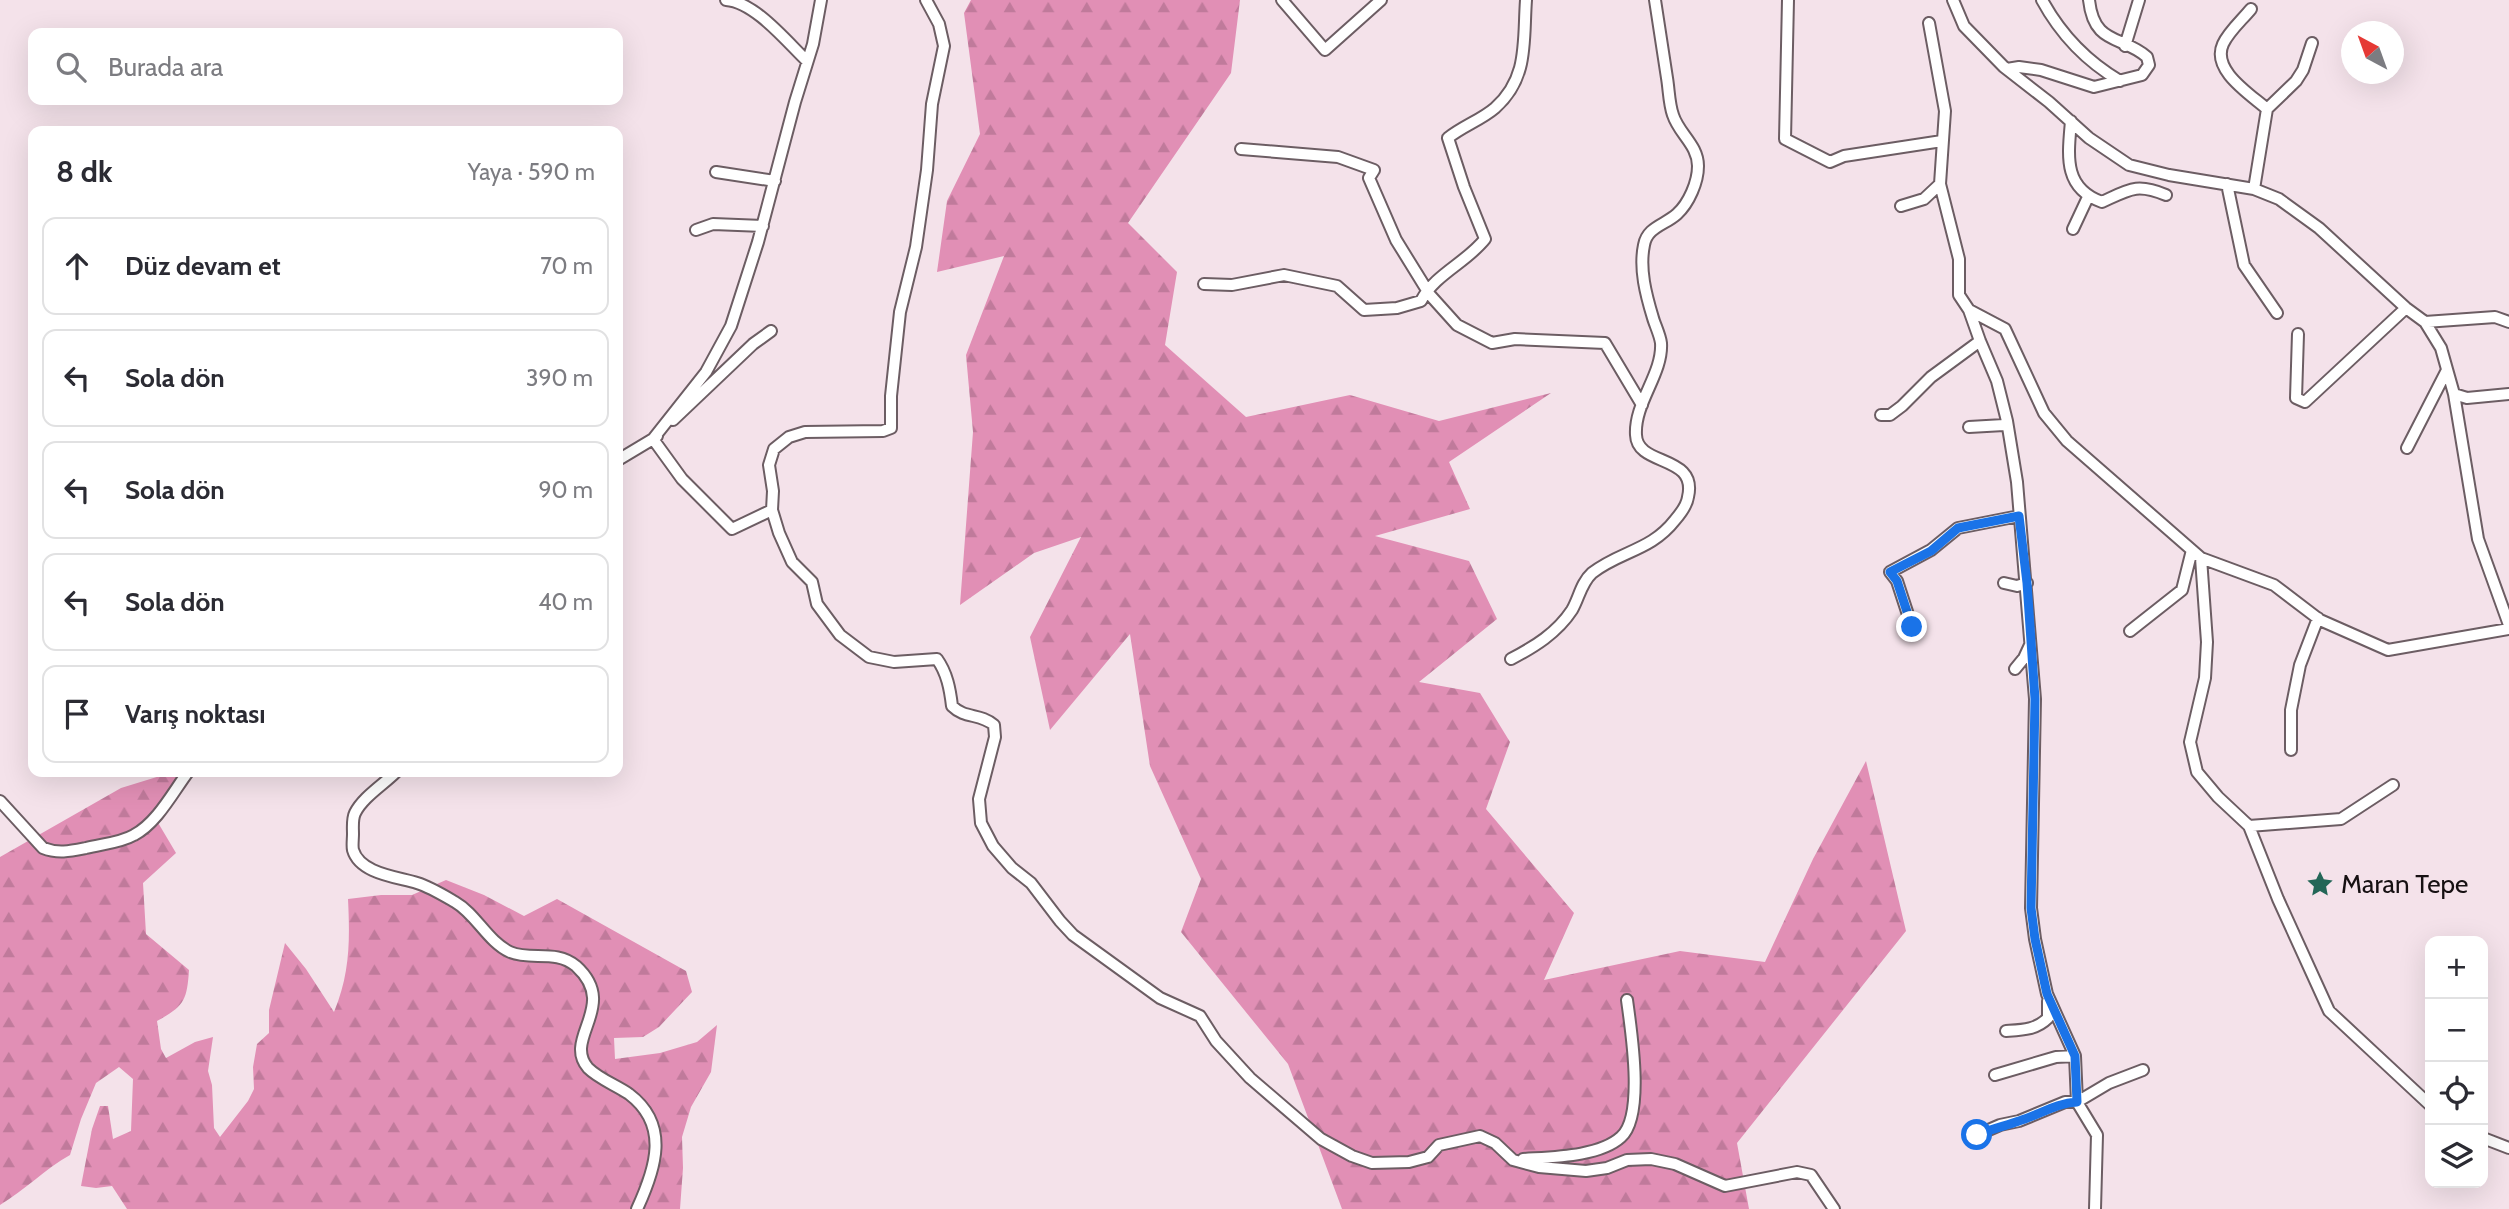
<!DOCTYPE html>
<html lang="tr">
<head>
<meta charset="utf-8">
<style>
	:root { --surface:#fff; --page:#f2f2f3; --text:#2b2b33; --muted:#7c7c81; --line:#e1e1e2 }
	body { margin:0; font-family:Cabin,sans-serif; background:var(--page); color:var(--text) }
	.controls { position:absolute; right:21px; bottom:21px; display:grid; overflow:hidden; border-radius:14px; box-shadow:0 7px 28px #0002 }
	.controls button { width:63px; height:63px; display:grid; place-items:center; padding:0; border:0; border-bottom:2px solid var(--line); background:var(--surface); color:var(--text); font:35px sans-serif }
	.compass { position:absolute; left:2341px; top:21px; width:63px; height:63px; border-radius:50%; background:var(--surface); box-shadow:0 7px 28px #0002; rotate:319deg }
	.stop { position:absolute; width:21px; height:21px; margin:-16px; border:5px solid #1a73e8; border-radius:50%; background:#fff }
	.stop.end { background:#1a73e8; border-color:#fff; box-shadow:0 2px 7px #0008 }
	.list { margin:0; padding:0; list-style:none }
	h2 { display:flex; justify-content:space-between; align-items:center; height:91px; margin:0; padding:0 28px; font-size:30px }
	h2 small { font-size:23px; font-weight:400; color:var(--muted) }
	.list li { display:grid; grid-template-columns:46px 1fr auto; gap:21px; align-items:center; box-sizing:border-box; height:98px; margin:0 14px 14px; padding:0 14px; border:2px solid var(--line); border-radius:14px }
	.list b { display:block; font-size:26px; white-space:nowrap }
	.list em { font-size:23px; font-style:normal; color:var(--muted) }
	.icon { flex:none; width:38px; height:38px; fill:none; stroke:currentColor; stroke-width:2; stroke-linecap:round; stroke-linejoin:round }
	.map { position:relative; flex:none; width:2509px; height:1209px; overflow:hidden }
	.search { position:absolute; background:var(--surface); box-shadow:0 7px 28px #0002; left:28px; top:28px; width:595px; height:77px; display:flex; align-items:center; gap:18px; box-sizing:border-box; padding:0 24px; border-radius:14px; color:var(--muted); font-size:26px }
	.panel { position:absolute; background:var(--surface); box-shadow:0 7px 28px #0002; left:28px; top:126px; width:595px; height:651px; border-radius:14px }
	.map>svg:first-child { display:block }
	.forest { fill:url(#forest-firs) }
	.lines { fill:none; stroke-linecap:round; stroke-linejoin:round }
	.minor-casing { stroke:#6c5d63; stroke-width:14 }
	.minor { stroke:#fff; stroke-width:10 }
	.route { stroke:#1a73e8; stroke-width:9 }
	.labels { text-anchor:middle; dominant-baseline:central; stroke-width:5; stroke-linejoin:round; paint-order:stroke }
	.poi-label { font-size:26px; fill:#161012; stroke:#f4e2ea; text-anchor:start }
</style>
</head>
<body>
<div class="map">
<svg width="2509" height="1209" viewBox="0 0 2509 1209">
	<defs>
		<pattern id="forest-firs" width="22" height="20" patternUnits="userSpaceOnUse" patternTransform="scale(1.75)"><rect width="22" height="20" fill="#e18fb5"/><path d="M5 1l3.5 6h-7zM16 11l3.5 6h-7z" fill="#c07a9b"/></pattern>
	</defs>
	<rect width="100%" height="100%" fill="#f4e2ea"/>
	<!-- forest -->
	<path class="forest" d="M971,0h269l-9,73 -103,150 49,49 -12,73 81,72 104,-22 89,26 112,-28 -102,69 21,47 -95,27 94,25 28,58 -78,63 61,11 30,49 -24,67 88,104 -30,67 136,-29 85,11 48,-103 53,-98 40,170 -169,212 12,66h-407l-54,-145 -107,-132 20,-53 -51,-113 -20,-132 -80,96 -20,-93 51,-100 -47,16 -74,52 13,-173 -7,-77 38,-99 -67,16 10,-71 33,-67 -16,-121z
		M173,772h14l-30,49 19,32 -33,30 3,51 43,36c-2,31 -5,36 -32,51l4,28 5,9 29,-16 18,-5 -5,34 4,14 2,43 6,9 28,-36 6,-12 -1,-22 4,-23 12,-11v-23l16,-67 21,26 28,43c16,-39 16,-71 14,-113l33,-4h31l34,-15 38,15 40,21 33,-17 129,72 6,21 -33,35 -16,10 -29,1 1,21 45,-6 37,-11 20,-17 -6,47 -20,35 -9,30 1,31 -3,41h-553l-15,-23 -16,2 -15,-2 11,-57 8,-23h8l5,33 18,-8 2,-52 -14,-12 -23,16 -15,36 -11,36c-25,14 -45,35 -70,50v-348l121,-69z"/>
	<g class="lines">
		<defs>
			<path id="minor" d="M726,0c29,2 61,42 81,61
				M926,0l13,24 5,22 -12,58 -5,66 -11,77 -16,65 -9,84v32l-8,3 -78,1 -16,5 -15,12 -5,16 4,26 -1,19 7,23 13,29 20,20 5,22 23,31 29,22 25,5 43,-3c10,14 13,30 15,47 13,13 28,7 42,19l1,12 -16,62 2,24 12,23 19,22 19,15 29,38 13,14 87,63 40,18 16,25 34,37 71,61 31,17 20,7 37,-1 19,-5 11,-12 41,-9 15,7 18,17 26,7 47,4 21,-3 20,-8 24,-1 24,5 50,22 72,-14 14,3 23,34
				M1282,0l43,50 56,-50
				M1788,0l-3,139 45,23 14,-6 98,-15
				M1953,0l11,26 40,41 45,35 40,36 40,27 40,10 85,14 25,10 40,29 87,80 19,14 16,26 13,46 24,145 31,86
				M2042,0c19,35 44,61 78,81
				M2251,9c-9,11 -22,22 -28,35 -12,26 27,50 44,65
				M1929,23l16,88 -5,73 19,75v36l10,15 11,31 17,40 10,40 10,61 18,217 -4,209 4,31 12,55 28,62 2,46 20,33 -2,74
				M2125,46l14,-46
				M2007,69l12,-2 22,3 53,17 48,-12 7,-10 -2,-8c-25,-22 -53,-11 -58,-57
				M2071,121c-3,35 -8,67 31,81 28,-13 35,-19 64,-7
				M1241,149l97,8 36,13 -5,8 27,62 34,55 27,30 35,18 23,-4 90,4 37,62
				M716,172l59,9
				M2227,184l17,81 33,48
				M2254,189l13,-80 29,-28 7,-11 9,-27
				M1901,206l23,-7 16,-15
				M2073,229l15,-32
				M696,230l17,-6 50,2
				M1204,284l28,1 52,-10 53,11 27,24 33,-2 24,-7c14,-27 45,-38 64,-62l-21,-52 -16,-49c15,-12 33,-18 47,-30 34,-30 28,-67 31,-108
				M1969,310l36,19 39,84 23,28 134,117 73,27 46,35 68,30 121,-21
				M2425,322l70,-5 14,5
				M2298,334l-2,64 9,4 101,-94
				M2454,394l13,4 42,-4
				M1881,415h9l12,-9 29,-29 49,-36
				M673,420l80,-76 18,-13
				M1969,427l35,-2 3,-4
				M657,436l-4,3 29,40 50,50 40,-19
				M2407,448l40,-78
				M618,460l35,-21 53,-67 25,-46 27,-84 37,-140 18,-58 8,-44
				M2201,558l6,84 -2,36 -15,64 7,30 21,25 31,29 29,73 51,112 101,94
				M2004,583l13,3 10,-3
				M1912,627l-15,-46 -7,-9 41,-22 27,-22 61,-12
				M2130,631l52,-41 10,-40
				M1511,659c23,-12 46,-26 61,-49 7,-12 9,-27 20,-37 28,-22 59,-22 83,-53 6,-7 12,-15 13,-23 10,-43 -51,-30 -52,-62 -2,-32 27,-61 25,-92 -1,-8 -6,-18 -8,-25 -7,-23 -14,-49 -9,-73 3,-18 21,-20 33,-31 12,-11 21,-32 21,-48 0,-21 -19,-32 -25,-51 -4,-11 -4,-25 -6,-37 -4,-26 -8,-52 -12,-78
				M2015,669l9,-11 6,-13
				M2291,750v-40l9,-45 18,-47
				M396,772c-13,13 -33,25 -41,41 -3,6 -2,15 -2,21 0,5 -1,12 0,16 7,24 45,27 64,33 13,4 26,12 38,19 21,12 33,40 55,50 21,9 46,-3 66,14 44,40 -14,72 12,102 11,11 28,17 41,26 41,31 27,74 8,115
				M0,801l43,47c15,6 28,3 43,0 16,-4 34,-5 48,-13 23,-12 39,-43 54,-63
				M2249,826l92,-7 52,-34
				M2006,1031c16,-1 30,-1 42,-13v-17
				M1995,1075l61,-18 19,-1
				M1977,1135l23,-10 19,-4 46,-19h12l32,-19 34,-13
				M2483,1138l26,10
				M1523,1159c28,-2 76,-2 98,-22 24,-21 10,-107 6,-137"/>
		</defs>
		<!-- minor casing -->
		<use href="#minor" class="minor-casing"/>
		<!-- minor -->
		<use href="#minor" class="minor"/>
	</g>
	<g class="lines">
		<!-- route -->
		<path class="route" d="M1912,627l-15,-46 -7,-9 41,-21 27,-23 61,-12 8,67 8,116 -4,209 4,31 12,55 28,62 2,46c-21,1 -38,13 -58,19 -14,5 -28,8 -42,14"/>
	</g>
	<!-- icons -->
	<defs>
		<symbol id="sight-bare" viewBox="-9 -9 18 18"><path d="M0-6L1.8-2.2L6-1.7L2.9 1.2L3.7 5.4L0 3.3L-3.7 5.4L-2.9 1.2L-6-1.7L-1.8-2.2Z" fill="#236657" stroke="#f4e2ea" stroke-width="2.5" paint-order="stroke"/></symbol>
	</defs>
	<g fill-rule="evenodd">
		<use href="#sight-bare" x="2301" y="865" width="38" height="38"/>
	</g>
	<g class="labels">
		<!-- poi labels -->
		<g class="poi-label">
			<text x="2341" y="884">Maran Tepe</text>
		</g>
	</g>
</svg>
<div class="controls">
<button>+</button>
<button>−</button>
<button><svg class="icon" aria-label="locate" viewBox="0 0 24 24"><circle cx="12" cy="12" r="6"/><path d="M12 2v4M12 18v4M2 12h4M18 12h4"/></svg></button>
<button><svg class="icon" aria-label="layers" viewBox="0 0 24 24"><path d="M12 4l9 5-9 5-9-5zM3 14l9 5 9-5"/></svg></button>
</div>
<svg class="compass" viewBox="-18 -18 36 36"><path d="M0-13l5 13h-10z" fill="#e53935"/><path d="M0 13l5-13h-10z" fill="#7c7c81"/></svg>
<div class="stop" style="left:1977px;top:1135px"></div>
<div class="stop end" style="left:1912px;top:627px"></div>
<div class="search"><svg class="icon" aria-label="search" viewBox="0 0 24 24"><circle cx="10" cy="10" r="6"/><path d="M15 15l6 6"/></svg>Burada ara</div>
<section class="panel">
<h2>8 dk<small>Yaya · 590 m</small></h2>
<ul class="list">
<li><svg class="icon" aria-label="ahead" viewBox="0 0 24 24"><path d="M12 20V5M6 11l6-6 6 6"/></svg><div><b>Düz devam et</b></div><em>70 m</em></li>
<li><svg class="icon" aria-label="left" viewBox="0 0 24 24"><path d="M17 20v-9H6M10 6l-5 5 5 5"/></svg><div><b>Sola dön</b></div><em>390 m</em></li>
<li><svg class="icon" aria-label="left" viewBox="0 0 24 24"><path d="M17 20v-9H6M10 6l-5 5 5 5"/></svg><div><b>Sola dön</b></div><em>90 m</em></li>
<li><svg class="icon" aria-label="left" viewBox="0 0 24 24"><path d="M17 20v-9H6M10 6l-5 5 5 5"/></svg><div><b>Sola dön</b></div><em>40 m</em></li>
<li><svg class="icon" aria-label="arrive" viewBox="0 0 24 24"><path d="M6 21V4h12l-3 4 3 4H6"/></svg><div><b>Varış noktası</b></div></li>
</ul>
</section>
</div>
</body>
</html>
